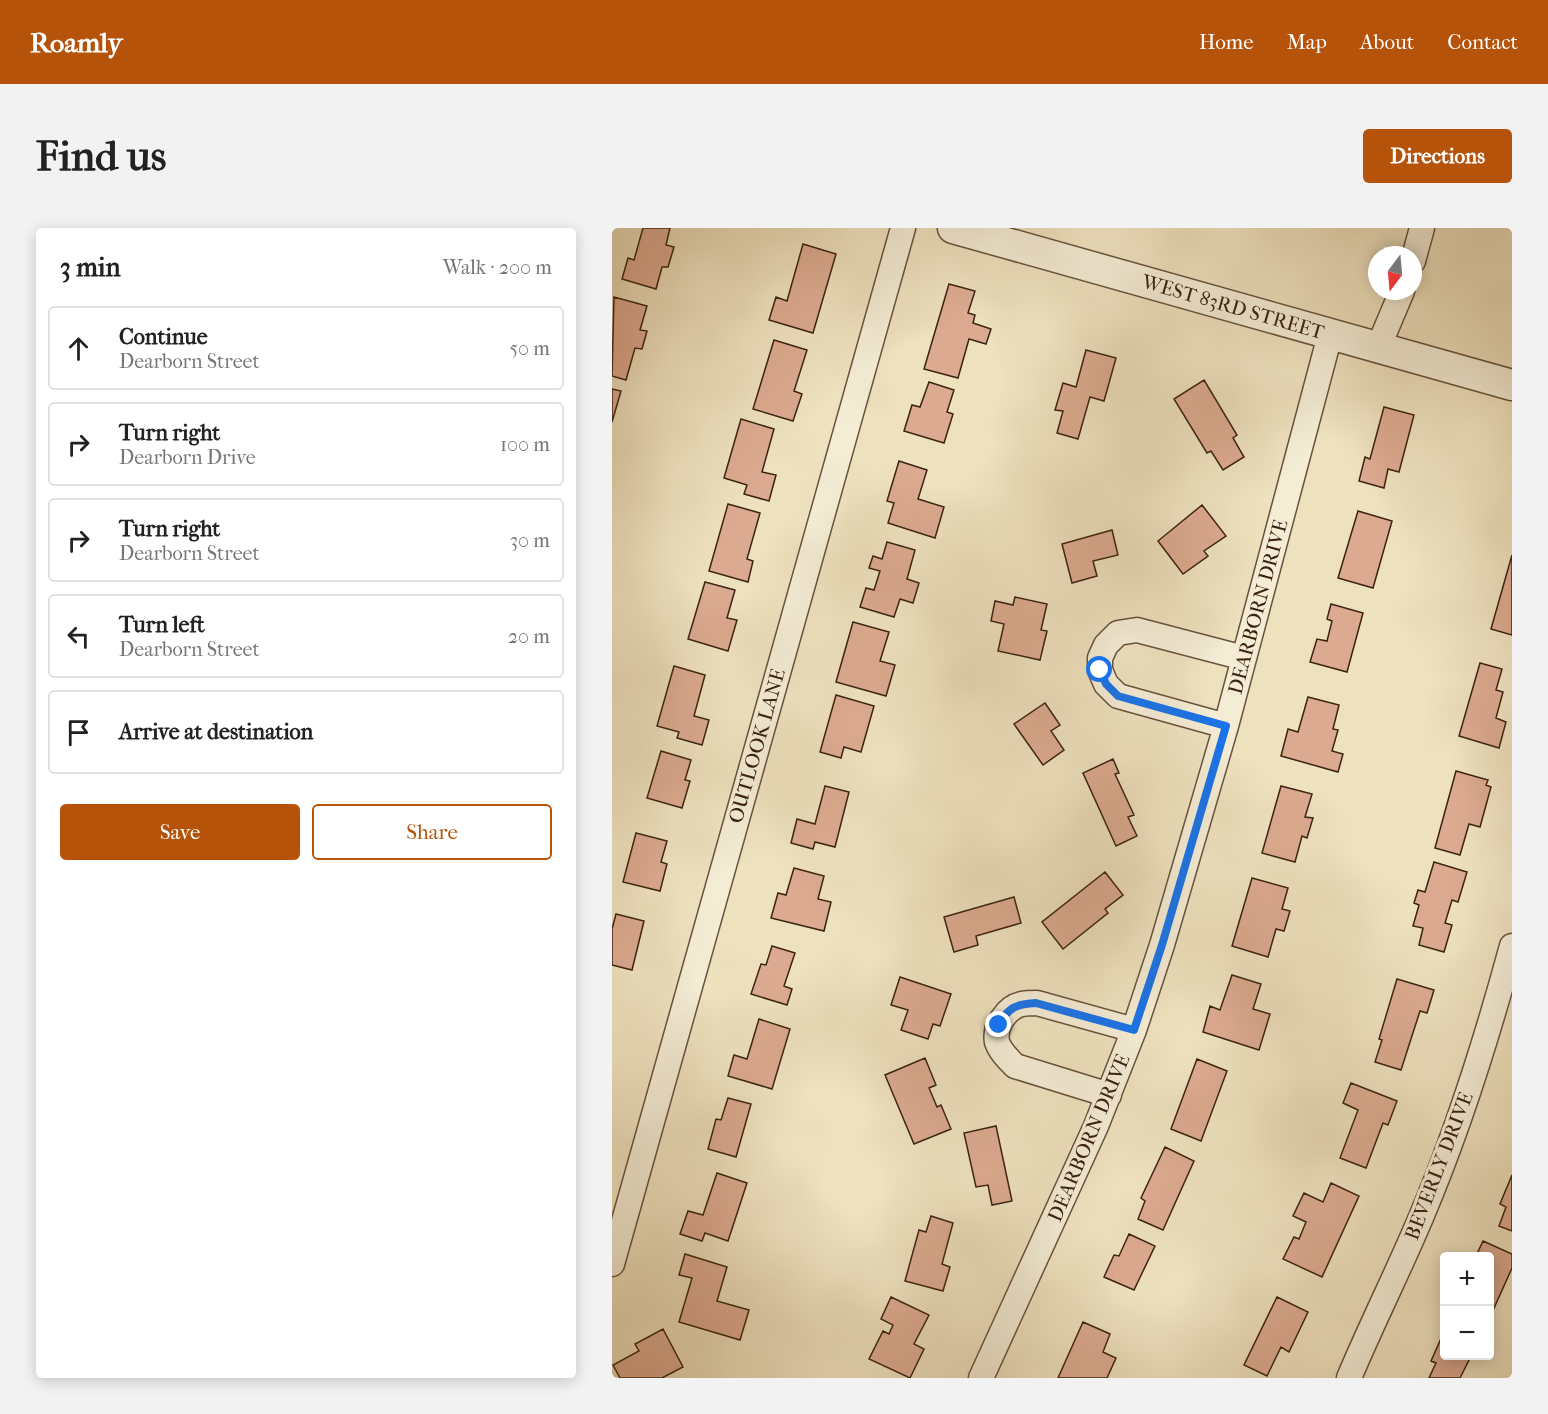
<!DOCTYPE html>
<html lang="en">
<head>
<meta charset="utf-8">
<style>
	:root { --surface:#fff; --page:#f2f2f2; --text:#222; --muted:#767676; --line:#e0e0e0; --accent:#b45309 }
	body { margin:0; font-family:"IM FELL French Canon",serif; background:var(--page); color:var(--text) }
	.controls { position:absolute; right:18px; bottom:18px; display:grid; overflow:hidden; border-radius:6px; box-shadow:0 3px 15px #0003 }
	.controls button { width:54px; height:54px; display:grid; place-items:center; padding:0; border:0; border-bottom:2px solid var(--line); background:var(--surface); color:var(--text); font:30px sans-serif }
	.compass { position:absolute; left:756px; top:18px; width:54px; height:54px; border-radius:50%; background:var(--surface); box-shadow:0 3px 15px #0003; rotate:196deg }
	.stop { position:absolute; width:18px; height:18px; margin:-14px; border:4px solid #1a73e8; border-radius:50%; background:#fff }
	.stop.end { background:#1a73e8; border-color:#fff; box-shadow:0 2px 6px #0008 }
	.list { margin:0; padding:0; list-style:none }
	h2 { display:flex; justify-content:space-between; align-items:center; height:78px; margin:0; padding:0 24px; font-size:26px }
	h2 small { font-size:20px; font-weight:400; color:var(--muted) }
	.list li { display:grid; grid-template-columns:39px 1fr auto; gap:18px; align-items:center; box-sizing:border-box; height:84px; margin:0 12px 12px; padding:0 12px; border:2px solid var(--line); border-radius:6px }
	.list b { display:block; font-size:22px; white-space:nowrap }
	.list p { margin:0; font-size:20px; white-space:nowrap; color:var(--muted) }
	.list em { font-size:20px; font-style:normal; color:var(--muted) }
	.actions { display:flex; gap:12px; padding:18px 24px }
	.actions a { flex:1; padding:14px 0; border:2px solid var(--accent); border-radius:6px; text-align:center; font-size:21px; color:var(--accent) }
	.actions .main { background:var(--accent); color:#fff }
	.icon { flex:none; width:33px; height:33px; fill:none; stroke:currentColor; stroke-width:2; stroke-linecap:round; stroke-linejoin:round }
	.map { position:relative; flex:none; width:900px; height:1150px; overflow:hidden; border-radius:6px }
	header { display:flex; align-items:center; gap:36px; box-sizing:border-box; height:84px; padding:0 30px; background:var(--accent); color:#fff }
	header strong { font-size:28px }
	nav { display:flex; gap:33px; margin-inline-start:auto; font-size:21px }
	.intro { display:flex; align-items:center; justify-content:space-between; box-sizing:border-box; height:144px; padding:0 36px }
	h1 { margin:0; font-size:42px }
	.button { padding:15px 27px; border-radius:6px; background:var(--accent); color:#fff; font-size:21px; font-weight:700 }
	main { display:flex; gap:36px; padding:0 36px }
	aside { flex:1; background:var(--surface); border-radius:6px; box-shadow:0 3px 15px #0003 }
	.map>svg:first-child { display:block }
	.building { fill:#dcaa90; stroke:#3b2312; stroke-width:1.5 }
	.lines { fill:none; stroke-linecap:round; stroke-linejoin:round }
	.minor-casing { stroke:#68523d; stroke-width:27 }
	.tertiary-casing { stroke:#68523d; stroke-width:33 }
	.minor { stroke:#f4ecd5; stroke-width:24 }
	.tertiary { stroke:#f4ecd5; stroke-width:30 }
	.route { stroke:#1a73e8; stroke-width:8 }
	.labels { text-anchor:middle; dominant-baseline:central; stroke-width:6; stroke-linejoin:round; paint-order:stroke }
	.street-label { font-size:20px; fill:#3b2312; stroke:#f4ecd5 }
</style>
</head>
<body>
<header>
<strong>Roamly</strong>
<nav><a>Home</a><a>Map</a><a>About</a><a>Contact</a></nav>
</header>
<div class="intro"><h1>Find us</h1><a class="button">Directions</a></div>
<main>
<aside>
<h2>3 min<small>Walk · 200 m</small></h2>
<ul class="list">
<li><svg class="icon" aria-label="ahead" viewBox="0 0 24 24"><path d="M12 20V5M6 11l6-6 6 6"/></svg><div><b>Continue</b><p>Dearborn Street</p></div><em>50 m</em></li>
<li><svg class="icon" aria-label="right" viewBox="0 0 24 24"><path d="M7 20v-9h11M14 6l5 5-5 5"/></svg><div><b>Turn right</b><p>Dearborn Drive</p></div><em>100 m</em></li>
<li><svg class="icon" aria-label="right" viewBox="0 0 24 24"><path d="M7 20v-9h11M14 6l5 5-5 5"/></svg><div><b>Turn right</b><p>Dearborn Street</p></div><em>30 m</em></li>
<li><svg class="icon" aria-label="left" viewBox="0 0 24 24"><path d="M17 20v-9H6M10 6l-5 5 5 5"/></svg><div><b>Turn left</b><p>Dearborn Street</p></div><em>20 m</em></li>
<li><svg class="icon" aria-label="arrive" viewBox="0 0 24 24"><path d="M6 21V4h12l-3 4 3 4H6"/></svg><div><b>Arrive at destination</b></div></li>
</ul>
<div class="actions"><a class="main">Save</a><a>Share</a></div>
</aside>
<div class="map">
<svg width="900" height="1150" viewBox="0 0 900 1150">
	<rect width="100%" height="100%" fill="#eee1be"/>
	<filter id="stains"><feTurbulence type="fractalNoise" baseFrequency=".00333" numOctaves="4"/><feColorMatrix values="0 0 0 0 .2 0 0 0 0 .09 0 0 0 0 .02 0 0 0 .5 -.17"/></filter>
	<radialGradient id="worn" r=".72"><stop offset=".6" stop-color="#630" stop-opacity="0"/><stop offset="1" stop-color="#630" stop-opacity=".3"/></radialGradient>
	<!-- building -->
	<path class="building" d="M31,0h27l-4,17 8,2 -6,20h-6l-6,22 -34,-10 6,-21 6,2z
		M191,16l33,10 -23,79 -44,-13 7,-23 11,4z
		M337,56l26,7 -7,22 7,2 -2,8 18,6 -5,15 -17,-5 -11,39 -34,-9z
		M2,69l33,9 -7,24 7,1 -5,18 -7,-1 -9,32 -14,-4z
		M162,112l33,10 -13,41 8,3 -9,27 -40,-12z
		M474,122l30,8 -12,43 -14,-4 -12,42 -21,-6 6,-22 -8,-1 8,-27 13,4z
		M592,152l33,55 -4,3 11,19 -21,13 -12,-19 -4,2 -33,-54z
		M317,154l25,8 -7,22 6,2 -9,29 -40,-12 8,-26 8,2z
		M0,161l9,2 -9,31z
		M772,179l30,8 -15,57 -11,-3 -4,19 -25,-7 6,-24 5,2z
		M129,191l33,10 -12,43 14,3 -7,26 -25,-7 3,-9 -23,-7z
		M287,233l28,9 -9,29 26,8 -9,31 -47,-15 6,-20 -7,-2z
		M116,276l32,9 -13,46 6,2 -5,21 -39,-11z
		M590,277l24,31 -22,15 4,5 -25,18 -25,-33z
		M746,283l34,10 -19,67 -35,-10z
		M500,302l6,25 -25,6 4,15 -25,7 -10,-39z
		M275,314l28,8 -8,29 12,4 -6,20 -13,-4 -6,18 -34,-10 6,-19 8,2 6,-19 -11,-3 4,-12 9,3z
		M900,327v80l-21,-6z
		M93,354l30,8 -8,28 10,2 -9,31 -40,-12z
		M403,369l32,7 -6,26 6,1 -7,29 -42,-9 6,-27 -13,-3 4,-20 18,4z
		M719,376l32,9 -16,59 -37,-10 7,-23 10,2 5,-20 -5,-2z
		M241,394l36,10 -9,29 15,4 -9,31 -50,-14z
		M868,435l22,6 -6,21 7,2 -7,26 10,4 -7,26 -40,-12z
		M62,438l31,9 -11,41 15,4 -7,25 -25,-7 2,-6 -22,-6z
		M224,467l38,11 -13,46 -17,-5 -3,11 -21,-6z
		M696,469l31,8 -6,24 5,1 -6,21 11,3 -5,18 -57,-16 7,-27 10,3z
		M433,475l15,22 -9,6 13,19 -21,15 -29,-41z
		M49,523l30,9 -6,20 5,1 -8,27 -35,-10z
		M501,531l6,14 -4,1 19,41 -6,2 9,19 -21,10 -33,-73z
		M844,543l32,9 -2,5 5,2 -11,40 -11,-3 -9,31 -25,-7z
		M213,558l24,6 -14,55 -20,-5 -2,7 -22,-6 6,-24 18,5z
		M669,558l31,8 -7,23 8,1 -6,20 -5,-2 -7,26 -33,-9z
		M24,605l31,8 -6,21 6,2 -7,27 -37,-9z
		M822,634l33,10 -9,30 -6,-2 -7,23 7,2 -8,27 -25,-7 4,-17 -10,-2 6,-21 -5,-2 4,-13 7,2z
		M182,640l30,8 -6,23 13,3 -7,29 -53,-13 7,-25 8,2z
		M493,644l18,23 -18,14 3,4 -45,36 -21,-27z
		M640,650l36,10 -6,21 8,2 -6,20 -8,-2 -8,28 -36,-11z
		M402,669l7,26 -45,13 2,9 -24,7 -10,-35z
		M4,686l28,7 -12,49 -20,-5v-36z
		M160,718l23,7 -11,33 8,3 -5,16 -36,-11 10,-30 5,1z
		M620,747l29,9 -8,25 17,5 -11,36 -56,-18 7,-26 10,4z
		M288,749l51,17 -11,32 -7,-2 -5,15 -27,-9 7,-20 -17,-5z
		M785,751l37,11 -7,23 -7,-2 -19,59 -26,-8 7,-22 -3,-1z
		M147,791l31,10 -18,60 -44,-13 6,-21 13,4z
		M313,830l11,27 -7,3 8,19 4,-2 10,24 -37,15 -29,-69z
		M585,831l30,12 -26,70 -30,-12z
		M739,855l46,18 -9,24 -5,-2 -17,45 -26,-10 18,-48 -15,-7z
		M116,870l23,6 -15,53 -28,-8 8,-30 5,1z
		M384,898l16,75 -20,4 -4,-20 -12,2 -12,-54z
		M553,919l29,14 -31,69 -25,-11 7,-18 -4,-3z
		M105,945l30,10 -19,58 -23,-8 -3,8 -22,-7 8,-23 15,4z
		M900,947v56l-13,-5 7,-19 -6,-3z
		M719,955l28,13 -37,81 -39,-18 11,-22 5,2 7,-17 -13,-6 11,-23 19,9z
		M319,988l22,7 -11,41 8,3 -7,24 -38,-10 14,-51 7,2z
		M517,1006l26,12 -21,44 -30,-13 10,-22 5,1z
		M871,1013l29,13v14l-22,49v-61h-14z
		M73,1026l42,13 -10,34 32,9 -9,30 -61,-18 13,-44 -13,-3z
		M279,1069l38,18 -15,29 10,5 -14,29 -41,-19 14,-28 6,3 4,-9 -12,-6z
		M665,1069l31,15 -19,40 -8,-5 -14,29 -23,-11z
		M471,1094l27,12 -7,18 13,6 -9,20h-49z
		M51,1101l20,38 -21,11h-42l-7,-13 26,-14 -4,-7z
		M831,1106l1,22h27l-11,22h-31l7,-15 -5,-2z"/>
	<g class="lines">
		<defs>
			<path id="minor" d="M801,33l9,-33
				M766,120l24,-57
				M614,498l-108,-30 -12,-12 -6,-14v-12l6,-13 12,-12 19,-3 107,28
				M497,867l-94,-29c-7,-7 -15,-15 -18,-24 -3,-16 10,-35 25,-38 4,-1 10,-1 15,-1l97,27
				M0,1036l291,-1036
				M369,1150l115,-252 38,-96 28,-85 64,-219 104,-391
				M737,1150c23,-55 50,-108 73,-163 37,-87 65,-177 90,-269"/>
			<path id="tertiary" d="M341,0l559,157"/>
		</defs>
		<!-- minor casing -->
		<use href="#minor" class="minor-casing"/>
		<!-- tertiary casing -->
		<use href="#tertiary" class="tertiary-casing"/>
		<!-- minor -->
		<use href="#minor" class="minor"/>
		<!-- tertiary -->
		<use href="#tertiary" class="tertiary"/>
	</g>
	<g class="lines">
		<!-- route -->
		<path class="route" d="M387,797c9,-18 18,-21 37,-22l98,27 28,-85 64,-219 -108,-30 -12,-12 -6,-14"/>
	</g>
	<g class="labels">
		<!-- street labels -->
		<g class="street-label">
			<text transform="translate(621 79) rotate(16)">WEST 83RD STREET</text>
			<text transform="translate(646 379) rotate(-75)">DEARBORN DRIVE</text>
			<text transform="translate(145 518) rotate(-74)">OUTLOOK LANE</text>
			<text transform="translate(477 910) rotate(-67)">DEARBORN DRIVE</text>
			<text transform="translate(827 938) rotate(-69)">BEVERLY DRIVE</text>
		</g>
	</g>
	<rect width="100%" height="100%" filter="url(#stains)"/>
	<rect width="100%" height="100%" fill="url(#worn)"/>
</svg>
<div class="controls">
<button>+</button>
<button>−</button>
</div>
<svg class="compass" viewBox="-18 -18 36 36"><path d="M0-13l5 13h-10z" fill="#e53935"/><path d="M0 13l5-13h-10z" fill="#767676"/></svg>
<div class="stop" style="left:488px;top:442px"></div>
<div class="stop end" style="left:387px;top:797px"></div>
</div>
</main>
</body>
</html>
